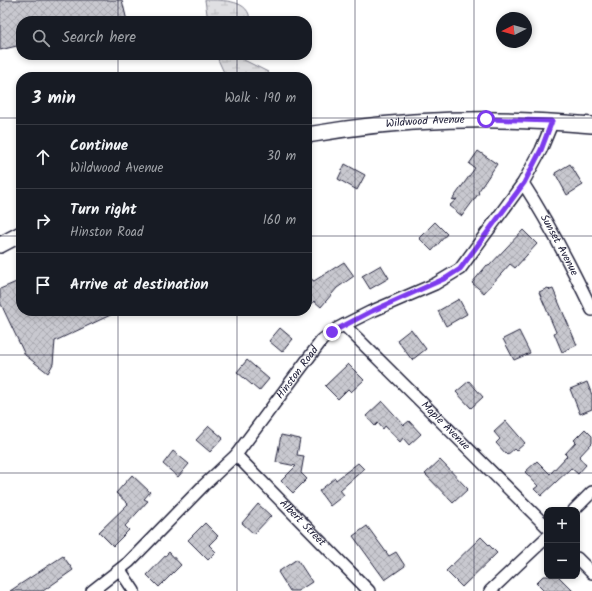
<!DOCTYPE html>
<html lang="en">
<head>
<meta charset="utf-8">
<style>
	:root { --surface:#171b24; --page:#242831; --text:#f1f3f6; --muted:#9ea1a6; --line:#363941 }
	body { margin:0; font-family:Kalam,sans-serif; background:var(--page); color:var(--text) }
	.controls { position:absolute; right:12px; bottom:12px; display:grid; overflow:hidden; border-radius:8px; box-shadow:0 2px 6px #0003 }
	.controls button { width:36px; height:36px; display:grid; place-items:center; padding:0; border:0; border-bottom:1px solid var(--line); background:var(--surface); color:var(--text); font:20px sans-serif }
	.compass { position:absolute; left:496px; top:12px; width:36px; height:36px; border-radius:50%; background:var(--surface); box-shadow:0 2px 6px #0003; rotate:264deg }
	.stop { position:absolute; width:12px; height:12px; margin:-9px; border:3px solid #7c3aed; border-radius:50%; background:#fff }
	.stop.end { background:#7c3aed; border-color:#fff; box-shadow:0 1px 4px #0008 }
	.list { margin:0; padding:0; list-style:none }
	h2 { display:flex; justify-content:space-between; align-items:center; height:52px; margin:0; padding:0 16px; font-size:17px }
	h2 small { font-size:13px; font-weight:400; color:var(--muted) }
	.list li { display:grid; grid-template-columns:26px 1fr auto; gap:12px; align-items:center; box-sizing:border-box; height:64px; padding:0 16px; border-top:1px solid var(--line) }
	.list b { display:block; font-size:15px; white-space:nowrap }
	.list p { margin:0; font-size:13px; white-space:nowrap; color:var(--muted) }
	.list em { font-size:13px; font-style:normal; color:var(--muted) }
	.icon { flex:none; width:22px; height:22px; fill:none; stroke:currentColor; stroke-width:2; stroke-linecap:round; stroke-linejoin:round }
	.map { position:relative; flex:none; width:592px; height:591px; overflow:hidden }
	.search { position:absolute; background:var(--surface); box-shadow:0 2px 6px #0003; left:16px; top:16px; width:296px; height:44px; display:flex; align-items:center; gap:10px; box-sizing:border-box; padding:0 14px; border-radius:16px; color:var(--muted); font-size:15px }
	.panel { position:absolute; background:var(--surface); box-shadow:0 2px 6px #0003; left:16px; top:72px; width:296px; height:244px; border-radius:16px }
	.map>svg:first-child { display:block }
	.wetland { fill:url(#wetland-marsh); stroke:#80808e }
	.building { fill:url(#building-cross-hatch); stroke:#22223b }
	.lines { fill:none; stroke-linecap:round; stroke-linejoin:round }
	.street-casing { stroke:#22223b; stroke-width:14 }
	.secondary-casing { stroke:#22223b; stroke-width:18 }
	.street { stroke:#fff; stroke-width:11 }
	.secondary { stroke:#fff; stroke-width:15 }
	.route { stroke:#7c3aed; stroke-width:5 }
	.grid { fill:none; stroke:#22223b; stroke-width:1; stroke-opacity:0.55 }
	.labels { text-anchor:middle; dominant-baseline:central; stroke-width:3.5; stroke-linejoin:round; paint-order:stroke }
	.street-label { font-size:11px; fill:#22223b; stroke:#fff }
</style>
</head>
<body>
<div class="map">
<svg width="592" height="591" viewBox="0 0 592 591">
	<defs>
		<pattern id="wetland-marsh" width="20" height="14" patternUnits="userSpaceOnUse"><rect width="20" height="14" fill="#dfdfe2"/><path d="M1 5h8M5 5V1M11 12h8M15 12V8" fill="none" stroke="#bfbfc3"/></pattern>
		<pattern id="building-cross-hatch" width="8" height="8" patternUnits="userSpaceOnUse"><rect width="8" height="8" fill="#c8c8cf"/><path d="M0 0l8 8M0 8l8-8" fill="none" stroke="#acacb3"/></pattern>
	</defs>
	<rect width="100%" height="100%" fill="#fff"/>
	<filter id="ink" filterUnits="userSpaceOnUse"><feTurbulence type="fractalNoise" baseFrequency=".025" numOctaves="2"/><feDisplacementMap in="SourceGraphic" scale="8" xChannelSelector="R" yChannelSelector="G"/><feConvolveMatrix kernelMatrix="1 2 1 2 8 2 1 2 1" color-interpolation-filters="sRGB"/></filter>
	<g filter="url(#ink)">
		<!-- wetland -->
		<path class="wetland" d="M205,0c19,0 45,0 45,21h-42z
			M216,55h18l34,17 3,5h-45z"/>
		<!-- building -->
		<path class="building" d="M0,0h122l5,21h-106v24l-21,5z
			M478,151l19,13 -19,28 1,1 -17,23 -13,-10 8,-7 -5,1 23,-32 -6,-4z
			M345,164l20,11 -8,15 -19,-11z
			M570,164l13,21 -16,10 -12,-22z
			M435,222l12,12 -15,17 -13,-13z
			M523,230l14,14 -22,24 -5,-4 -26,29 -12,-10 15,-18 2,1z
			M344,262l10,14 -17,12 -16,19 -7,-6 -7,8v-33l7,5z
			M381,265l8,13 -19,11 -8,-13z
			M21,280v31h98l-64,30 -2,23 -5,9 -23,-18 -25,-53v-13z
			M548,288l2,2 3,-1 24,56 -15,7 -8,-19 2,-1 -17,-40z
			M459,299l8,15 -21,12 -8,-15z
			M280,328l13,11 -11,13 -13,-11z
			M411,329l15,20 -14,11 -15,-20z
			M519,331l11,22 -16,7 -11,-21z
			M247,360l22,19 -10,12 -22,-19z
			M348,364l16,16 -13,12 -3,-3 -10,10 -13,-13z
			M469,381l14,16 -12,11 -15,-16z
			M587,382l5,13v14l-12,5 -10,-25z
			M382,401l22,24 5,-4 12,13 -12,11 -6,-7 -3,4 -15,-16 -2,3 -5,-6 -3,3 -9,-10z
			M506,421l19,22 -9,8 -2,-2 -7,6 -11,-12 4,-4 -6,-7z
			M209,426l14,12 -13,14 -14,-12z
			M585,429l7,7v7l-13,14 7,8 -8,9 -7,-6 -30,28 -7,-7 4,-3 -13,-14 12,-11 13,13 17,-18 -2,-2 11,-12 -2,-2z
			M281,435l19,4 -3,16 7,1 -3,17 6,6 -14,14 -12,-12 15,-15 -20,-4z
			M173,451l16,13 -11,13 -15,-13z
			M440,460l28,29 -15,14 -28,-29z
			M358,463l6,6 -24,21 4,5 -14,11 -11,-15 16,-13 1,2z
			M132,475l18,17 -6,7 4,2 -23,25 4,4 -16,16 -14,-14 29,-28 -12,-11z
			M258,504l13,12 -17,18 -12,-11z
			M205,523l13,13 -9,9 7,7 -8,8 -20,-20z
			M367,526l22,30 7,-4 9,14 -20,14 -32,-44z
			M481,537l16,16 -35,34 -16,-16z
			M169,552l12,13 -22,22 -12,-12z
			M63,556l10,14 -30,21h-33z
			M297,559l15,23 -14,9h-8l-12,-19z
			M543,576h15l15,15h-29l-8,-8z"/>
		<g class="lines">
			<defs>
				<g id="street">
					<path id="s1" d="M523,183c26,40 48,83 69,127"/>
					<path id="s2" d="M344,325l203,202"/>
					<path id="s3" d="M236,455l133,136"/>
					<path d="M574,510l18,-18"/>
					<path d="M577,558l15,15"/>
					<path d="M120,570l14,21"/>
					<path id="s4" d="M92,591l37,-29 74,-76 33,-31 86,-115 16,-12 32,-16 65,-28 25,-15 63,-86 18,-33 12,-29"/>
					<path d="M490,591l57,-54"/>
				</g>
				<g id="secondary">
					<path id="s5" d="M307,135c97,-17 187,-19 285,-10"/>
					<path d="M0,245l21,-11"/>
				</g>
			</defs>
			<!-- street casing -->
			<use href="#street" class="street-casing"/>
			<!-- secondary casing -->
			<use href="#secondary" class="secondary-casing"/>
			<!-- street -->
			<use href="#street" class="street"/>
			<!-- secondary -->
			<use href="#secondary" class="secondary"/>
		</g>
	</g>
	<g class="lines" filter="url(#ink)">
		<!-- route -->
		<path class="route" d="M332,332l38,-20 76,-34 14,-9 64,-86 17,-33 11,-29 -66,-2"/>
	</g>
	<!-- grid -->
	<path class="grid" d="M118,0v21M237,0v21M355,0v591M474,0v591M118,55v22M237,55v22M0,118h21M307,118h285M0,236h21M307,236h285M118,311v280M237,311v280M0,355h592M0,473h592"/>
	<g class="labels">
		<!-- street labels -->
		<g class="street-label">
			<text stroke="none"><textPath href="#s5" startOffset="119">Wildwood Avenue</textPath></text>
			<text stroke="none"><textPath href="#s1" startOffset="72">Sunset Avenue</textPath></text>
			<text stroke="none"><textPath href="#s4" startOffset="301">Hinston Road</textPath></text>
			<text stroke="none"><textPath href="#s2" startOffset="143">Maple Avenue</textPath></text>
			<text stroke="none"><textPath href="#s3" startOffset="95">Albert Street</textPath></text>
		</g>
	</g>
</svg>
<div class="controls">
<button>+</button>
<button>−</button>
</div>
<svg class="compass" viewBox="-18 -18 36 36"><path d="M0-13l5 13h-10z" fill="#e53935"/><path d="M0 13l5-13h-10z" fill="#9ea1a6"/></svg>
<div class="stop" style="left:486px;top:119px"></div>
<div class="stop end" style="left:332px;top:332px"></div>
<div class="search"><svg class="icon" aria-label="search" viewBox="0 0 24 24"><circle cx="10" cy="10" r="6"/><path d="M15 15l6 6"/></svg>Search here</div>
<section class="panel">
<h2>3 min<small>Walk · 190 m</small></h2>
<ul class="list">
<li><svg class="icon" aria-label="ahead" viewBox="0 0 24 24"><path d="M12 20V5M6 11l6-6 6 6"/></svg><div><b>Continue</b><p>Wildwood Avenue</p></div><em>30 m</em></li>
<li><svg class="icon" aria-label="right" viewBox="0 0 24 24"><path d="M7 20v-9h11M14 6l5 5-5 5"/></svg><div><b>Turn right</b><p>Hinston Road</p></div><em>160 m</em></li>
<li><svg class="icon" aria-label="arrive" viewBox="0 0 24 24"><path d="M6 21V4h12l-3 4 3 4H6"/></svg><div><b>Arrive at destination</b></div></li>
</ul>
</section>
</div>
</body>
</html>
